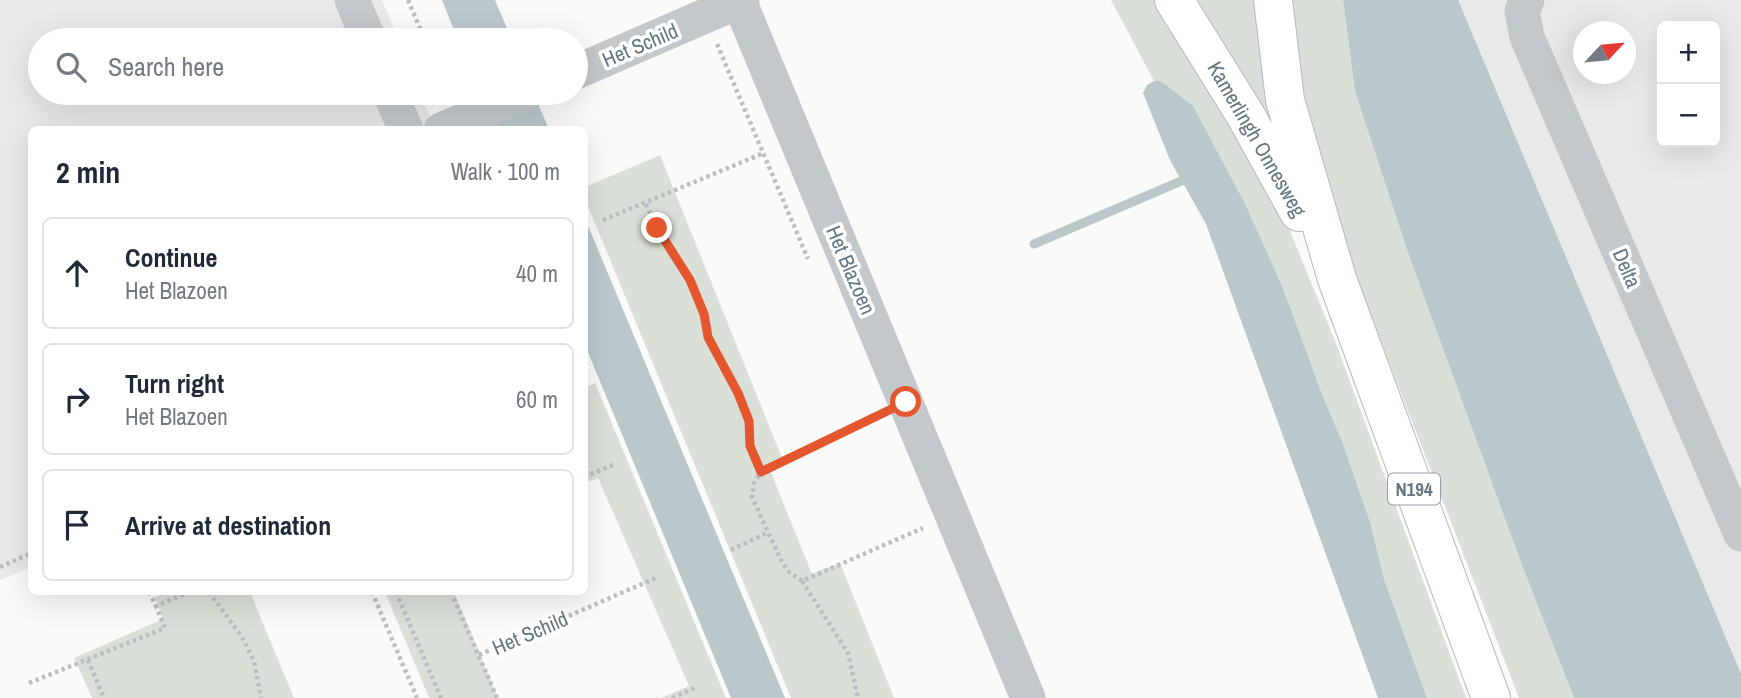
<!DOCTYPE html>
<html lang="en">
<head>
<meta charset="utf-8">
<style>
	:root { --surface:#fff; --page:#f6f6f7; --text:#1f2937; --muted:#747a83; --line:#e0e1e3 }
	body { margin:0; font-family:"Archivo Narrow",sans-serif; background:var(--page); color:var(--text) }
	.controls { position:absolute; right:21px; top:21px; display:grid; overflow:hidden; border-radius:10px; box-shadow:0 7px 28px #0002 }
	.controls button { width:63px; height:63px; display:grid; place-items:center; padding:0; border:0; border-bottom:2px solid var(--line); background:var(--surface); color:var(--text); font:35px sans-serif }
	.compass { position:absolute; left:1573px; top:21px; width:63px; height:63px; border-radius:50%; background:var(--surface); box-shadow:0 7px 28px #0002; rotate:64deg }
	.stop { position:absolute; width:21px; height:21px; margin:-16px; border:5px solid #e4572e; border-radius:50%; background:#fff }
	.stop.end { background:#e4572e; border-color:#fff; box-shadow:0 2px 7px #0008 }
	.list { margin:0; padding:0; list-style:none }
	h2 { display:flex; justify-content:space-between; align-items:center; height:91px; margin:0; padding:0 28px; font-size:30px }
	h2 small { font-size:23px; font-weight:400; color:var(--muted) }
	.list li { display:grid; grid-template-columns:46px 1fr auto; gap:21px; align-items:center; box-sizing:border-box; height:112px; margin:0 14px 14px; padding:0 14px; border:2px solid var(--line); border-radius:10px }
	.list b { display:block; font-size:26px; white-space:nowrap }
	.list p { margin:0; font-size:23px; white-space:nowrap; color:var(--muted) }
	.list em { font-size:23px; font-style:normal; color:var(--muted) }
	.icon { flex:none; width:38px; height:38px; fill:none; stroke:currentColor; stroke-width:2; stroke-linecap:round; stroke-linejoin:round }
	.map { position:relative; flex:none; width:1741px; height:698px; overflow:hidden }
	.search { position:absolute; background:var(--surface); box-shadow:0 7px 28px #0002; left:28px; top:28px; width:560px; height:77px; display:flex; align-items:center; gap:18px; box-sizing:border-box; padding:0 24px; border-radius:38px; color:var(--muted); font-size:26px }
	.panel { position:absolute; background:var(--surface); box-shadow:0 7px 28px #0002; left:28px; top:126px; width:560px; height:469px; border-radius:10px }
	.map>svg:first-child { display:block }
	.built { fill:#e8e9e9; fill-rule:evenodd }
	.green { fill:#dadfd7 }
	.water { fill:#bbc7cb }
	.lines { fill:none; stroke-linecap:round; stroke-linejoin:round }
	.stream { stroke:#bbc7cb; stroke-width:9 }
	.primary-casing { stroke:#b5babe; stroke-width:40 }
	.path { stroke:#bbbfc2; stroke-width:4.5; stroke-dasharray:3.5 3.5; stroke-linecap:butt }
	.minor { stroke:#c3c8cc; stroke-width:35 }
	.primary { stroke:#fff; stroke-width:38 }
	.route { stroke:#e4572e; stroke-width:9 }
	.labels { text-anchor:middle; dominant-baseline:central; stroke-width:7; stroke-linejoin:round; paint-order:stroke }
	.shield { fill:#fff; stroke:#939fa8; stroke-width:2 }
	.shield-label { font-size:19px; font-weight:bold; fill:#657683 }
	.street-label { font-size:21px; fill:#657683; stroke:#fff }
</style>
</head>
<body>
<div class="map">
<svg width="1741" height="698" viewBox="0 0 1741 698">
	<rect width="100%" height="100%" fill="#fafaf8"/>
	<!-- built -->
	<path class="built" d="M0,0h382l17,40h-359v53h380l16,36 -404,1 -1,437 -31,13z
		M1402,0h339v698zM1662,26h53v116h-53zM1584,32h42v42h-42z"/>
	<!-- green -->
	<path class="green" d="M1111,0h51l124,221 49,120 131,357h-39l-43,-119 -14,-57 -28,-81 -21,-49 -154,-305 -6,-6h-7z
		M1186,0h73l29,150z
		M1283,0h60l12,91 170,482 49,125h-55l-186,-481 -17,-55z
		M660,155l124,308 -14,7 42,104 28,-11 54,135h-103l-206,-499v-12z
		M595,383l131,315h-65l28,-12 -91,-208 -13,5v-95z
		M167,592h83l44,106h-202l-18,-40 89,-39 -8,-22z
		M385,592h69l44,106h-69z"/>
	<!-- water -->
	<path class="water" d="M442,0h53l17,40h-54z
		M1343,0h115l283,674v24h-167l-49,-125 -116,-318 -54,-164z
		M1154,81h7l32,25 52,98 37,82 39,106 21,49 28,81 14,57 43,119h-49l-172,-474 -36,-64 -27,-67 4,-8z
		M480,93h53l16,36h-54z
		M584,216l201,482h-54l-146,-353z"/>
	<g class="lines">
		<!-- stream -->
		<path class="stream" d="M1034,244l159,-68"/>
		<defs>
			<path id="primary" d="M1174,0l72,116 53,96
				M1273,0l12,100 52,179 154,419"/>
		</defs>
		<!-- primary casing -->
		<use href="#primary" class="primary-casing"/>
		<!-- path -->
		<path class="path" d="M408,0l17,40
			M717,44l91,215
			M646,204l11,24 33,52 14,34 4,23 30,56 11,28 1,24 11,27
			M603,220l161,-67
			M877,416l-116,56 -7,11 -2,14 29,63 8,12 13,9 121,-53
			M584,477l31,-13
			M731,550l38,-18
			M0,567l32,-14
			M802,581l46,72 10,45
			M149,592l7,14 33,-14
			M209,592l33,45 12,24 7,37
			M372,592l45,106
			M396,592l45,106
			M451,592l46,106
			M479,655l179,-78
			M88,660l16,38
			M29,683l136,-55 -9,-22
			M672,698l23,-10"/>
		<!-- minor -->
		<path class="minor" d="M352,0l17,40
			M1527,0l-5,11 5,26 214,497
			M740,3l288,695
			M576,72l166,-72
			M390,93l16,37
			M441,130l86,-37"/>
		<!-- primary -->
		<use href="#primary" class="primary"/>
	</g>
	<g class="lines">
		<!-- route -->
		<path class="route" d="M657,228l33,52 14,34 4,23 30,56 11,28 1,25 11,26 145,-70"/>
	</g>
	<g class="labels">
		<!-- shield labels -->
		<rect class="shield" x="1388" y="473.5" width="52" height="31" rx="5"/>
		<g class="shield-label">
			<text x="1414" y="489">N194</text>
		</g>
		<!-- street labels -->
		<g class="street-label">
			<text transform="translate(640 45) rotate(-23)">Het Schild</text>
			<text transform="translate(1257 139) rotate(60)">Kamerlingh Onnesweg</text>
			<text transform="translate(1627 268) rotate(67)">Delta</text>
			<text transform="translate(851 270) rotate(67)">Het Blazoen</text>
			<text transform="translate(530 633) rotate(-23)">Het Schild</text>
		</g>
	</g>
</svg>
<div class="controls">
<button>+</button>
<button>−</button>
</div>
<svg class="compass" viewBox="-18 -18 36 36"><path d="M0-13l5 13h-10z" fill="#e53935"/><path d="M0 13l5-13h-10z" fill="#747a83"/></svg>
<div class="stop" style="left:906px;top:402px"></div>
<div class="stop end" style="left:657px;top:228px"></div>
<div class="search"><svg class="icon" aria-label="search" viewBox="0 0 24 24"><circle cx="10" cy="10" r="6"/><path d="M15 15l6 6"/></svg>Search here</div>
<section class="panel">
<h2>2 min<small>Walk · 100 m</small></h2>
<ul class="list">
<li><svg class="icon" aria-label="ahead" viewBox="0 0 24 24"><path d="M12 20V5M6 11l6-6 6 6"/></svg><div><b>Continue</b><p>Het Blazoen</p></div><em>40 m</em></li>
<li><svg class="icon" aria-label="right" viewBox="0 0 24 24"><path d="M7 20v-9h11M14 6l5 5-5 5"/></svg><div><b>Turn right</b><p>Het Blazoen</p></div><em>60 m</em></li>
<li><svg class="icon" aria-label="arrive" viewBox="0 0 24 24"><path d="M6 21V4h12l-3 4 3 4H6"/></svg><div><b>Arrive at destination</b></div></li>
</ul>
</section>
</div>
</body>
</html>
